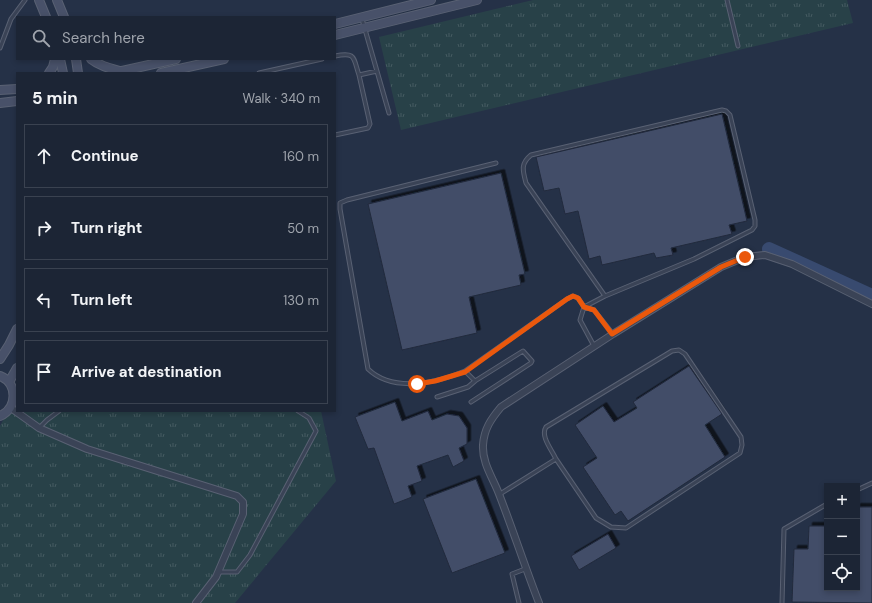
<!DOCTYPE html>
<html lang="en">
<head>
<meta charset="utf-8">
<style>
	:root { --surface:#1c2535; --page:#293141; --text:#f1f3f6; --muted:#a0a5ad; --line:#3a4250 }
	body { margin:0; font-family:"DM Sans",sans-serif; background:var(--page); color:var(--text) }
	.controls { position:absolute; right:12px; bottom:12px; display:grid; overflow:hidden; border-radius:0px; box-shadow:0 2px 6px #0003 }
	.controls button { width:36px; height:36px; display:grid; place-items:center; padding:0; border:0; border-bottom:1px solid var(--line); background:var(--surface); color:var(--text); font:20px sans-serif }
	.stop { position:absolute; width:12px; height:12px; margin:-9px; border:3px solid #ea580c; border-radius:50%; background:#fff }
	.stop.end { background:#ea580c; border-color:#fff; box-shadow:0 1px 4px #0008 }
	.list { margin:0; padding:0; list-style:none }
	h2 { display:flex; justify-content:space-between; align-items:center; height:52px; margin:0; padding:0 16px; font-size:17px }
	h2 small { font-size:13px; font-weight:400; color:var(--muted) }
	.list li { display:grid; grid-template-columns:26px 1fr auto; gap:12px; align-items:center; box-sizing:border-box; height:64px; margin:0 8px 8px; padding:0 8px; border:1px solid var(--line); border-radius:0px }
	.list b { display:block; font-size:15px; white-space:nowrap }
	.list em { font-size:13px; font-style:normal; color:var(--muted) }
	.icon { flex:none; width:22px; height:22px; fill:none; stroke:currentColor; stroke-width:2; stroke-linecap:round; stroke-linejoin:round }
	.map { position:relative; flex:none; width:872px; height:603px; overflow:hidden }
	.search { position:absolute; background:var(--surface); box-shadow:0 2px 6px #0003; left:16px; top:16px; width:320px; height:44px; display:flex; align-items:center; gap:10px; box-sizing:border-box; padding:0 14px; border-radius:0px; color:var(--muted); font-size:15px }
	.panel { position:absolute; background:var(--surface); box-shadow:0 2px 6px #0003; left:16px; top:72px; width:320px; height:340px; border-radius:0px }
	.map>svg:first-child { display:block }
	.grass { fill:url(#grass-tufts) }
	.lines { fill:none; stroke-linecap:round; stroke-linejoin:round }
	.river { stroke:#384a6f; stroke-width:14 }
	.building { fill:#424d67; stroke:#212a3d; filter:url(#shadow) }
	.service-casing { stroke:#596173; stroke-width:5 }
	.minor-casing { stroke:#596173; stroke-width:8 }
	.secondary-casing { stroke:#596173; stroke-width:10 }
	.service { stroke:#3a4356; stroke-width:3 }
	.minor { stroke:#3a4356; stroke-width:6 }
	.secondary { stroke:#485169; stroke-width:8 }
	.route { stroke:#ea580c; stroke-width:5 }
</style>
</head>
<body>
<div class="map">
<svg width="872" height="603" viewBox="0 0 872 603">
	<defs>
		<pattern id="grass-tufts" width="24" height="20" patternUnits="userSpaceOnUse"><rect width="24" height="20" fill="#284148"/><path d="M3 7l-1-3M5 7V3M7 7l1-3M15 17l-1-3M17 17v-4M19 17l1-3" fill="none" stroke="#455b61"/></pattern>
		<filter id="shadow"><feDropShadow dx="3.5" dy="-3.5" stdDeviation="0" flood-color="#0009"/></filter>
	</defs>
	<rect width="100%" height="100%" fill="#253147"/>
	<!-- grass -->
	<path class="grass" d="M533,0h314l6,23 -452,107 -22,-93z
		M17,395v16h304l15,70 -101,122h-235v-177z"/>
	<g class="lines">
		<!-- river -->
		<path class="river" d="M769,249l103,47"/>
	</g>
	<!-- building -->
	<path class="building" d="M722,114l25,107 -18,4 3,9 -61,14 2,7 -17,3 -2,-5 -52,12 -2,-9 -11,3 -11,-48 -13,3 -6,-26 -15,3 -8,-34z
		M501,173l24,101 -6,1 2,10 -52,12 8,36 -75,17 -34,-146z
		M689,366l33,48 -17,11 20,32 -97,64 -7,-10 -6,4 -32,-48 14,-9 -22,-33 28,-19 11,16 23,-14 -4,-6z
		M395,402l7,19 26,-10 4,9 15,-6 12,2 8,12v16l-8,4 5,13 -11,6 -5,-12 -31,11 5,15 -14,5 4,11 -18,7 -20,-56 -6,1 -13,-32z
		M476,479l29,74 -53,20 -29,-74z
		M857,507h15v96l-80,-1 2,-53h14l1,-23h18v62h30z
		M608,534l8,14 -37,22 -8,-14z"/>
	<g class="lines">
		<defs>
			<path id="service" d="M727,0l11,46
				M362,19l27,94
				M0,48l11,-29 14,-19
				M335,56c21,-4 18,1 24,19l18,-4
				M259,73l63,-14
				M335,135l33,-7 2,-4 -11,-49
				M496,163l-149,37 -7,3v6l28,160c25,24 69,14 97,2l102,-72 6,-3 5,2 6,9
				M584,307l10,3 19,24
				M594,346l-14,-26 4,-13 21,-11 89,-37 58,-29 3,-4v-6l-25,-105 -4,-4 -4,-1 -191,45c-11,9 -8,16 -5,28l79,113
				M465,371l10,10 48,-30 9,10 -1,2 -60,39
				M437,397l31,-10 7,-6
				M39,428l8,-8 12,-9
				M857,490l15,-7
				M500,494l56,-35 40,59 15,9 15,1 114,-75 2,-8 -1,-8 -56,-83 -6,-4 -7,1 -126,76c-6,9 6,23 10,32
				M218,572h19l13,-17 66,-124 -7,-13 -11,-7
				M519,603l-7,-29 13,-5
				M782,603l2,-74 43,-25"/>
			<path id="minor" d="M11,408l28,20 48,21 150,47 6,6v12l-27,63 -20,26
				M539,603c-14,-36 -26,-73 -40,-109 -6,-16 -17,-31 -16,-49 1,-16 8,-26 18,-38l112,-73 108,-67 24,-10 20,-2 27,9 80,40"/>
			<path id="secondary" d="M39,0l7,17
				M57,0l7,17
				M335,24l96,-24
				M335,35l142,-35
				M60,59l3,14
				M76,59l2,14
				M91,59c9,7 18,9 29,12
				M49,73l4,-6 2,-8
				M113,73l63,-14
				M161,73l63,-14
				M0,90l17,-1
				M0,103l17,-2
				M0,359l9,-14 8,-16
				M0,376c18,7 18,32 0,40
				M9,382l8,-14"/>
		</defs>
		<!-- service casing -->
		<use href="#service" class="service-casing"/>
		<!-- minor casing -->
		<use href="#minor" class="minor-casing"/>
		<!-- secondary casing -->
		<use href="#secondary" class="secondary-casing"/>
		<!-- service -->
		<use href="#service" class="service"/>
		<!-- minor -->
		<use href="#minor" class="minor"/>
		<!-- secondary -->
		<use href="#secondary" class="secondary"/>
	</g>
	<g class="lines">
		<!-- route -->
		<path class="route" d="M417,384l18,-3 30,-9 102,-73 6,-3 5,2 6,9 10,3 18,24 109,-67 24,-10"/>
	</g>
</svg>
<div class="controls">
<button>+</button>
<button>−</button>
<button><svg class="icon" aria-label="locate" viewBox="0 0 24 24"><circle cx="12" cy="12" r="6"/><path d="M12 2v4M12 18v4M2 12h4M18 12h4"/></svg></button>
</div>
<div class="stop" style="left:417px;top:384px"></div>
<div class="stop end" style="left:745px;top:257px"></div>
<div class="search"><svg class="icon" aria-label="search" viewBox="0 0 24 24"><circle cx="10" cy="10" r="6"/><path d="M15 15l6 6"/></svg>Search here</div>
<section class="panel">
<h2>5 min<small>Walk · 340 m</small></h2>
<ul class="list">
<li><svg class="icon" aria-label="ahead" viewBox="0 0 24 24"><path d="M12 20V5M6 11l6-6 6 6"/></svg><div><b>Continue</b></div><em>160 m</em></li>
<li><svg class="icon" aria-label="right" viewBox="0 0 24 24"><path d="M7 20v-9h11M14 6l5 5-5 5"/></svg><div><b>Turn right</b></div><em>50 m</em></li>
<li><svg class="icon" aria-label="left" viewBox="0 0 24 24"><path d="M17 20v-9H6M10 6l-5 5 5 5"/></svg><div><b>Turn left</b></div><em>130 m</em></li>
<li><svg class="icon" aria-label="arrive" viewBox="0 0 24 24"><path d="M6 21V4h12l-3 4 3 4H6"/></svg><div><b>Arrive at destination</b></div></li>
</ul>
</section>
</div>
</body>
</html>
